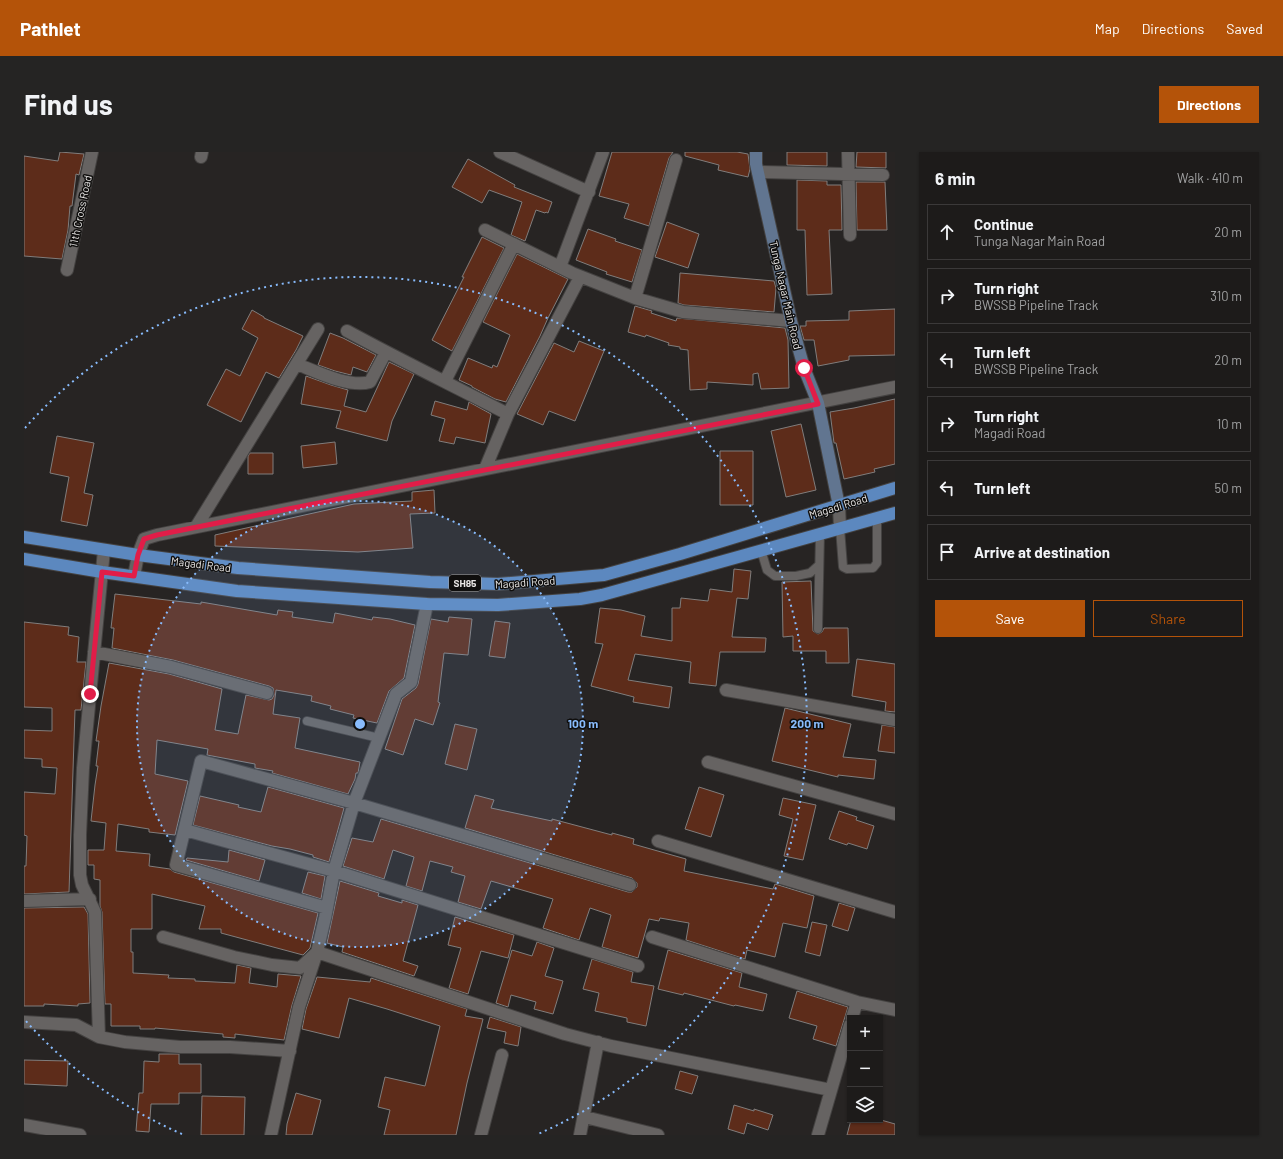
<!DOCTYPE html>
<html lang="en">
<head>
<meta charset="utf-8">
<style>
	:root { --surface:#1d1b1a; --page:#252423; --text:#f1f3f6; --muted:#a0a1a2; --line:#3b3939; --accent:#b45309 }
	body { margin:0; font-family:Barlow,sans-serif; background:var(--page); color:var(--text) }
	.controls { position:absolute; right:12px; bottom:12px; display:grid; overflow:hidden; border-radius:0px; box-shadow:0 1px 3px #0004 }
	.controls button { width:36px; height:36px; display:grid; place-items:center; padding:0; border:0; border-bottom:1px solid var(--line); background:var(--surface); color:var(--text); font:20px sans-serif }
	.stop { position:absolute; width:12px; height:12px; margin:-9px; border:3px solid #e11d48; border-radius:50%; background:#fff }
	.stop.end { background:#e11d48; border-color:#fff; box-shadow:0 1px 4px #0008 }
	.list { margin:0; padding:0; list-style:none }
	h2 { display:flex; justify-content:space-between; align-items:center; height:52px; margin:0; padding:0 16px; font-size:17px }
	h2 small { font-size:13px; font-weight:400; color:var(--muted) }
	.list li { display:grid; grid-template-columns:26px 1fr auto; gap:12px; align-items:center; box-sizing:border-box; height:56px; margin:0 8px 8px; padding:0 8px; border:1px solid var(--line); border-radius:0px }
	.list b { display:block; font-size:15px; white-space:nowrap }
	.list p { margin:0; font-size:13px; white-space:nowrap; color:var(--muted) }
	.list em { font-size:13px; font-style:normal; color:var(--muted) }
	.actions { display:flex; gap:8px; padding:12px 16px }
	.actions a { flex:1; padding:9px 0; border:1px solid var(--accent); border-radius:0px; text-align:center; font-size:14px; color:var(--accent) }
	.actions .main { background:var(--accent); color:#fff }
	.icon { flex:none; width:22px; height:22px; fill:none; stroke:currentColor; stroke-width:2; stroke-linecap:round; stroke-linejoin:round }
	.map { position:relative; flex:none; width:871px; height:983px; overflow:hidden; border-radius:0px }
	header { display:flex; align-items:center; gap:24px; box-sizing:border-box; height:56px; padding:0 20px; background:var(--accent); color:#fff }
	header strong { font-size:19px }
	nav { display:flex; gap:22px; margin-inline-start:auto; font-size:14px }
	.intro { display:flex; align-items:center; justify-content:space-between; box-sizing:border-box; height:96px; padding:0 24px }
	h1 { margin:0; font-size:28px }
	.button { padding:10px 18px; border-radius:0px; background:var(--accent); color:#fff; font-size:14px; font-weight:700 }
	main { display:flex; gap:24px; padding:0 24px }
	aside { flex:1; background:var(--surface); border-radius:0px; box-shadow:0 1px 3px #0004 }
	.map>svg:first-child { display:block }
	.building { fill:#5d2c1a; stroke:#807d7c }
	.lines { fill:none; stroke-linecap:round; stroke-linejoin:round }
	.lane-casing { stroke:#444241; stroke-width:10 }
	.street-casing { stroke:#444241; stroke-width:14 }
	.secondary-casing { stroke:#444241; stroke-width:14 }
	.primary-casing { stroke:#444241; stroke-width:14 }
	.lane { stroke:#666362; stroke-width:8 }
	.street { stroke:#666362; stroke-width:12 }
	.secondary { stroke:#617590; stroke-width:12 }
	.primary { stroke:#5c88bf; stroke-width:12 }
	.route { stroke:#e11d48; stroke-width:5 }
	.ring { fill:none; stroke:#88bbfc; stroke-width:2; stroke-dasharray:2 4 }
	.labels { text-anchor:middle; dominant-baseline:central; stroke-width:3; stroke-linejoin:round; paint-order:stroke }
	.shield { fill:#0f0e0d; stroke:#a7a5a4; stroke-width:1 }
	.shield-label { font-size:10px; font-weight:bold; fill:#e8e6e5 }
	.street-label { font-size:11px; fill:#e8e6e5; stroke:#0f0e0d }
	.centre { fill:#88bbfc; stroke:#0f0e0d; stroke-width:2 }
	.ring-label { font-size:12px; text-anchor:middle; font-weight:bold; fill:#88bbfc; stroke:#0f0e0d; stroke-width:3; stroke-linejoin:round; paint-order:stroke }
</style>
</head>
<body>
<header>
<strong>Pathlet</strong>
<nav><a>Map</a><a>Directions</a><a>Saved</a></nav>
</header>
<div class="intro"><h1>Find us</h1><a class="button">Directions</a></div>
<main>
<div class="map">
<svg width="871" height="983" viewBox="0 0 871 983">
	<rect width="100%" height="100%" fill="#272423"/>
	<!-- building -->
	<path class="building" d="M36,0l24,2 -5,21 -3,-1 -4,32h-2l-2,24 -6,29 -38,-3v-100l34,5z
		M588,0h61l-4,6 -20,68 -25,-8 5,-14 -30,-8z
		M661,0h52l11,2 2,15 -2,8 -30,-7 1,-5 -34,-9z
		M763,0h40v14l-40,-1z
		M833,0h29v16l-30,-1z
		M444,7l47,26 -1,2 38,15 -4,11 -2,-1 -1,1 -9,-3 -11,31 -14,-6 11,-33 -33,-12 -7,13 -30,-16z
		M773,28l30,1v4h14l1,45h-13l3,64 -25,1 -2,-65h-8z
		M832,30h29l2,48h-30z
		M643,70l32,12 -11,34 -33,-11z
		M564,77l28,10 -1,2 27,9 -10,32 -26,-8 1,-2 -31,-12z
		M458,85l22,11 -52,103 -20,-11 32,-63h-2z
		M493,102l51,25 -20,39 -8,18 -34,66 -11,-3 -23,-12v-1l-13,-6 9,-22 24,10 1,-3 4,2 13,-32 -27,-13z
		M656,121l94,8 2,7 -2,24 -90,-7 -6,-2z
		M611,154l17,5 -1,2 25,8 1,-3 108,10 3,12 1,48 -28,1 -3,-16 -5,1v11l-46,-3v7l-17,1 -2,-40 -8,-1v-2l-12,-2 1,-2 -23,-8 -1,2 -17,-5z
		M871,157v46l-46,1v4l-31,6 -4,-26h-10l-4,-14h6v-5l43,-1v-9z
		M228,158l12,7v1l39,18 -7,14 -17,28 -13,-6 -25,50 -34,-17 19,-36 14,7 18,-38 -16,-9z
		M306,181l13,5 33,17 -9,17 -14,-5 -2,8 -16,-4 -17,-6z
		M555,189l25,10 -29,70 -26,-10 -6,14 -26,-11 37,-71 20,9z
		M365,210l25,12 -22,47 -5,20 -51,-13 5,-17 -40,-7 5,-28 25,9 17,5 -4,16 22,6z
		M871,247v65l-21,5 1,3 -31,7 -8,-36h-2l-4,-31 24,-4z
		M411,249l32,9 2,-8 22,12 -6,29 -29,-6 -2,7 -15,-3 6,-22 -14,-4z
		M777,272l15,66 -30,7 -15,-66z
		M33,284l37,7 -10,50 9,2 -6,31 -26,-5 8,-44 -19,-4z
		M311,290l2,22 -34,4 -2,-22z
		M696,299h33v54h-33z
		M226,301h23v21h-25v-18z
		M410,338l1,23 -25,1 3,34 -55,4 -143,-6v-11l139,-31 58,-3v-9z
		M710,417l17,2 -3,28 -11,-1 -5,39 34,1 -1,14h-45l-4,34 -27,-3 2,-21 -56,-8 -7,26 44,7 -3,21 -36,-6 1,-5 -43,-11 12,-42 -8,-1 5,-35 21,2 24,6 -4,20 31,5v-33h8l1,-10 27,3 2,-12 22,3z
		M787,429l2,50 5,3 4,-2 2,-4h24l1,35h-23v-12h-33v-15l-10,1 -1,-55z
		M91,442l86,10v-2l76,13 1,-5 15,2 -1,5 41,6 2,-10 37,7 1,-3 17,2 25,6 -11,53 -15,13 -12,32 -24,-5 1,-3 -24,-6 1,-3 -20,-5 1,-5 -36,-6 -3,24 27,4 -5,30 65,14 -2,11h-2l-1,6 -7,15 -76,-21 1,-2 -18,-3v-4l-48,-9 1,-6 -51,-9 -2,34 33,7 -13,54 -26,-3v-3l-31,-5 -2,27 34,3 -1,12 21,3 4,3 144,41 -8,35 -7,7 -82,-22v-4h-22l6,-23 -53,-12v35h-21v23h2v21l36,2 -1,3 27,1v2l40,2 2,-18 14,3 -2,15 28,4 1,-13 23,2 -9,29 -8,35 -49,-6v4l-12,-1v-3l-68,-6v1h-15v-3h-29v-22h-6l-3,-92 -2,-6v-26l-6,-1v-14h-6v-15h16l2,-27 -15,-2 4,-36 3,-19h-2l3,-25h-3l5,-35 8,-43 60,11 53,15 -7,41 23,4 8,-39 23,5 3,-1 2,-4 -1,-7 -4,-2 -96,-26 -61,-12 2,-20h-3z
		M425,465l23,2 -4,36 -24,-2 -6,49 2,1 -7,22 -18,-6 -12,36 -18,-6 17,-50 14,-11 2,-4 13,-65 17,3z
		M471,469l15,2 -5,35 -16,-2z
		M0,470l45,5 -1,8 11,2 -2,25h9l-5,48h-6l-6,182 -45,2v-28h2l1,-30 -3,-1v-43l31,2 2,-26 -15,-1v-8l-18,-1v-28l28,1v-23l-28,-1z
		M833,507l38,5v48l-10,-1 1,-9 -34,-6z
		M761,556l66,16 -8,33 33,3 -2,19 -36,-4v2l-66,-16z
		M431,572l22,5 -10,41 -22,-6z
		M858,573l13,2v26l-17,-2z
		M244,635l76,21 -15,54 -16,-5v-2l-23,-6 -18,-3 -79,-21 7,-29 39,9 -1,2 23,5z
		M675,635l25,8 -13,42 -26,-8z
		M451,643l19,5 -3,8 61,13v-2l60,16v-2l22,6 -1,5 53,15 -2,12 89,18 2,-5 39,12 -7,32 -24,-5 -8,34 -28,-7 -2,9 -59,-19 3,-17 -29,-5 -1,3 -10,-2 -11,39 -36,-11 9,-32 -21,-7 -11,32 -36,-12 10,-29 -62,-18 -10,28 -23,-7 7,-26 -14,-4 2,-5 -23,-6 -8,30 -16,-5 8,-29 -21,-7 -9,29 -41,-13 9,-28 21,4 8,-23 247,73h4l5,-5v-4l-5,-5 -167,-50z
		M759,646l33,7 -13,55 -19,-4 9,-37 -14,-4z
		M815,659l18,6 -1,3 18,6 -7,23 -19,-6 -1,2 -18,-6z
		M205,698l36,10 -6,21 -73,-21 1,-2 41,4z
		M284,720l17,4 -4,23 -19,-6z
		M316,729l39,12 -1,3 24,7v-3l16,5 -15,56 15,5 -4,10 -72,-24 1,-5 -16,-4z
		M815,751l16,5 -7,23 -16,-5z
		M60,755l4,7 2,89 -12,1v2l-34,-2v2h-20v-98z
		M431,765l59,18 -6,23 -27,-7 -13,43 -19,-6 12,-40 -13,-3z
		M788,770l15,3 -7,31 -15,-4z
		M513,790l17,6 -9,28 18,5 -10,33 -19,-5 2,-7 -25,-7 -3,12 -12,-4 16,-53 20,6z
		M644,798l74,23 -3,14 28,7 -4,17 -28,-6 -1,1 -50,-13 -1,2 -25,-6z
		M568,807l41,13 -2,10 23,4 -8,40 -19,-4v-4l-32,-7 4,-18 -16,-4z
		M293,825l53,5 1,-4 96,31 -2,7 18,3 -16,64 -11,52h-72l6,-25 -12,-3 7,-30 40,9 15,-60 -53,-17 -38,-11 -10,40 -37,-9 4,-20z
		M773,839l51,16 -12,39 -23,-7 4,-13 -28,-8z
		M466,865l31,10 -3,19 -14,-3 2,-11 -19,-4z
		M135,902h20v10h22v29h-22v11h-28l-2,28 -13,-1 3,-38h4l1,-32 15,1z
		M0,908l44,1 -1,25 -43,-2z
		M656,919l18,5 -6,18 -17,-5z
		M272,941l25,7 -9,35h-26l1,-11z
		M178,944l43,1 -1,38h-43z
		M710,953l20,6v-2l19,6 -5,15 -21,-7 -3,11 -16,-5z
		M827,968h30l14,4v11h-48z"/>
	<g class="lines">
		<defs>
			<path id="lane" d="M816,376l3,39 4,2 26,-1 4,-5v-45
				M737,398l6,20 8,6h21l14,-3 9,-8
				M794,477l2,-95
				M283,569l72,17"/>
			<path id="street" d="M476,0l89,40
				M824,0l2,83
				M177,5l1,-5
				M734,20l125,3
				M461,78l87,43 63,25 48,14 108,9
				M536,115l43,-115
				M43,118l25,-118
				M611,146l41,-138
				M323,179c53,29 107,55 161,83l-23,55
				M273,212c20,8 52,24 73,18l16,-30
				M421,229l69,-137
				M484,262l72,-137
				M815,354l1,22
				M172,375l122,-198
				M110,424l4,-21 6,-16 13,-4 738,-148
				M70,500l77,15 96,26
				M702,538l169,30
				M684,610l187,52
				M161,678l149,41 304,95
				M634,689l237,71
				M0,749l66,-2
				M303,756l-151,-43 25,-104 153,42 276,82
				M139,785l71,20 38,8 28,3 17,-16 8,-34 9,-47 20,-68 42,-109 15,-12 16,-78
				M628,785l205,65 38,8
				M828,866l5,-16
				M0,870l52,3 23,12 -4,-125 -13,-27 -2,-10v-40l3,-67 21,-218
				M75,885l26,5 55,5h50l60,4
				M561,965l73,18
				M0,973l56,10
				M247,983l28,-128 18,-55 248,82 46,12 220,44
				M457,983l21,-80
				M556,983l18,-93
				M794,983l32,-110"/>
			<path id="secondary" d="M732,0v12l35,157 13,47 14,35 21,103"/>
			<path id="primary" d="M0,385l114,18 100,13 192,14 68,2 106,-9 76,-21 215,-66
				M0,407l78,13 135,19 190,13 71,1 82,-6 22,-4 293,-82"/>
		</defs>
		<!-- lane casing -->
		<use href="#lane" class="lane-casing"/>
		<!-- street casing -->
		<use href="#street" class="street-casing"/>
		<!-- secondary casing -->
		<use href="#secondary" class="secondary-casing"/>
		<!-- primary casing -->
		<use href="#primary" class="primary-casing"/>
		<!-- lane -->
		<use href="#lane" class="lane"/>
		<!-- street -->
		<use href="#street" class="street"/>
		<!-- secondary -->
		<use href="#secondary" class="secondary"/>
		<!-- primary -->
		<use href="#primary" class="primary"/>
	</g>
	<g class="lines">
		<!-- route -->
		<path class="route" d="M66,542l12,-122 32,4 4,-21 6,-16 13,-4 661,-131 -14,-36"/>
	</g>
	<!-- distance rings -->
	<circle cx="336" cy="572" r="223" fill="#88bbfc" fill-opacity=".12"/>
	<g class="ring">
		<circle cx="336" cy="572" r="223"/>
		<path d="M158 982A447 447 0 0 1 1 868M1 276A447 447 0 1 1 514 982"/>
	</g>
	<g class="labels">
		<!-- shield labels -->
		<rect class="shield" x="425" y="423" width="32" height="16" rx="3"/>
		<g class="shield-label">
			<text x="441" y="431">SH85</text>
		</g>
		<!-- street labels -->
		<g class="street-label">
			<text transform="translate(56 59) rotate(-78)">11th Cross Road</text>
			<text transform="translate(762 143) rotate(77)">Tunga Nagar Main Road</text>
			<text transform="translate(814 354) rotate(-17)">Magadi Road</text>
			<text transform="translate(177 412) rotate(7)">Magadi Road</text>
			<text transform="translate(501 430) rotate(-4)">Magadi Road</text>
		</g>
	</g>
	<circle cx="336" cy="572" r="6" class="centre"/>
	<g class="ring-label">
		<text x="559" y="576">100 m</text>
		<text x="783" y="576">200 m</text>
	</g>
</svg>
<div class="controls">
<button>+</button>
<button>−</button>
<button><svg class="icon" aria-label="layers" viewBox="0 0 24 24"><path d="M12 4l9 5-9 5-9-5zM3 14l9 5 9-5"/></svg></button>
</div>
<div class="stop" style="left:780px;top:216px"></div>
<div class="stop end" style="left:66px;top:542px"></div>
</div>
<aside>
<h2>6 min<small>Walk · 410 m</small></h2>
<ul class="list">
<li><svg class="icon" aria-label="ahead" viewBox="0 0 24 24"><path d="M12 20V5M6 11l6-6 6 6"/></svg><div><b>Continue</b><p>Tunga Nagar Main Road</p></div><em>20 m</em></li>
<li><svg class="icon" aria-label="right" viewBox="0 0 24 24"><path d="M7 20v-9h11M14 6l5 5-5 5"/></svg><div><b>Turn right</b><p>BWSSB Pipeline Track</p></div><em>310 m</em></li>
<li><svg class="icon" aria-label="left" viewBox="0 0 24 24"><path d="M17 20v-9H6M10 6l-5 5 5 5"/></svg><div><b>Turn left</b><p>BWSSB Pipeline Track</p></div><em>20 m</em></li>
<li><svg class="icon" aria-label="right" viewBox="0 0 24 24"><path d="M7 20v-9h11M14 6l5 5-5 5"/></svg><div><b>Turn right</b><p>Magadi Road</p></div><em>10 m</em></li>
<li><svg class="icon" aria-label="left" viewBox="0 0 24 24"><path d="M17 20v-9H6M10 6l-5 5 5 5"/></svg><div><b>Turn left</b></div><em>50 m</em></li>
<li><svg class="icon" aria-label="arrive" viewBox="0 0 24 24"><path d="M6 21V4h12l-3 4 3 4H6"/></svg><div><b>Arrive at destination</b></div></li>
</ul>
<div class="actions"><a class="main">Save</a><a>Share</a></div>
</aside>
</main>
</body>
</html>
